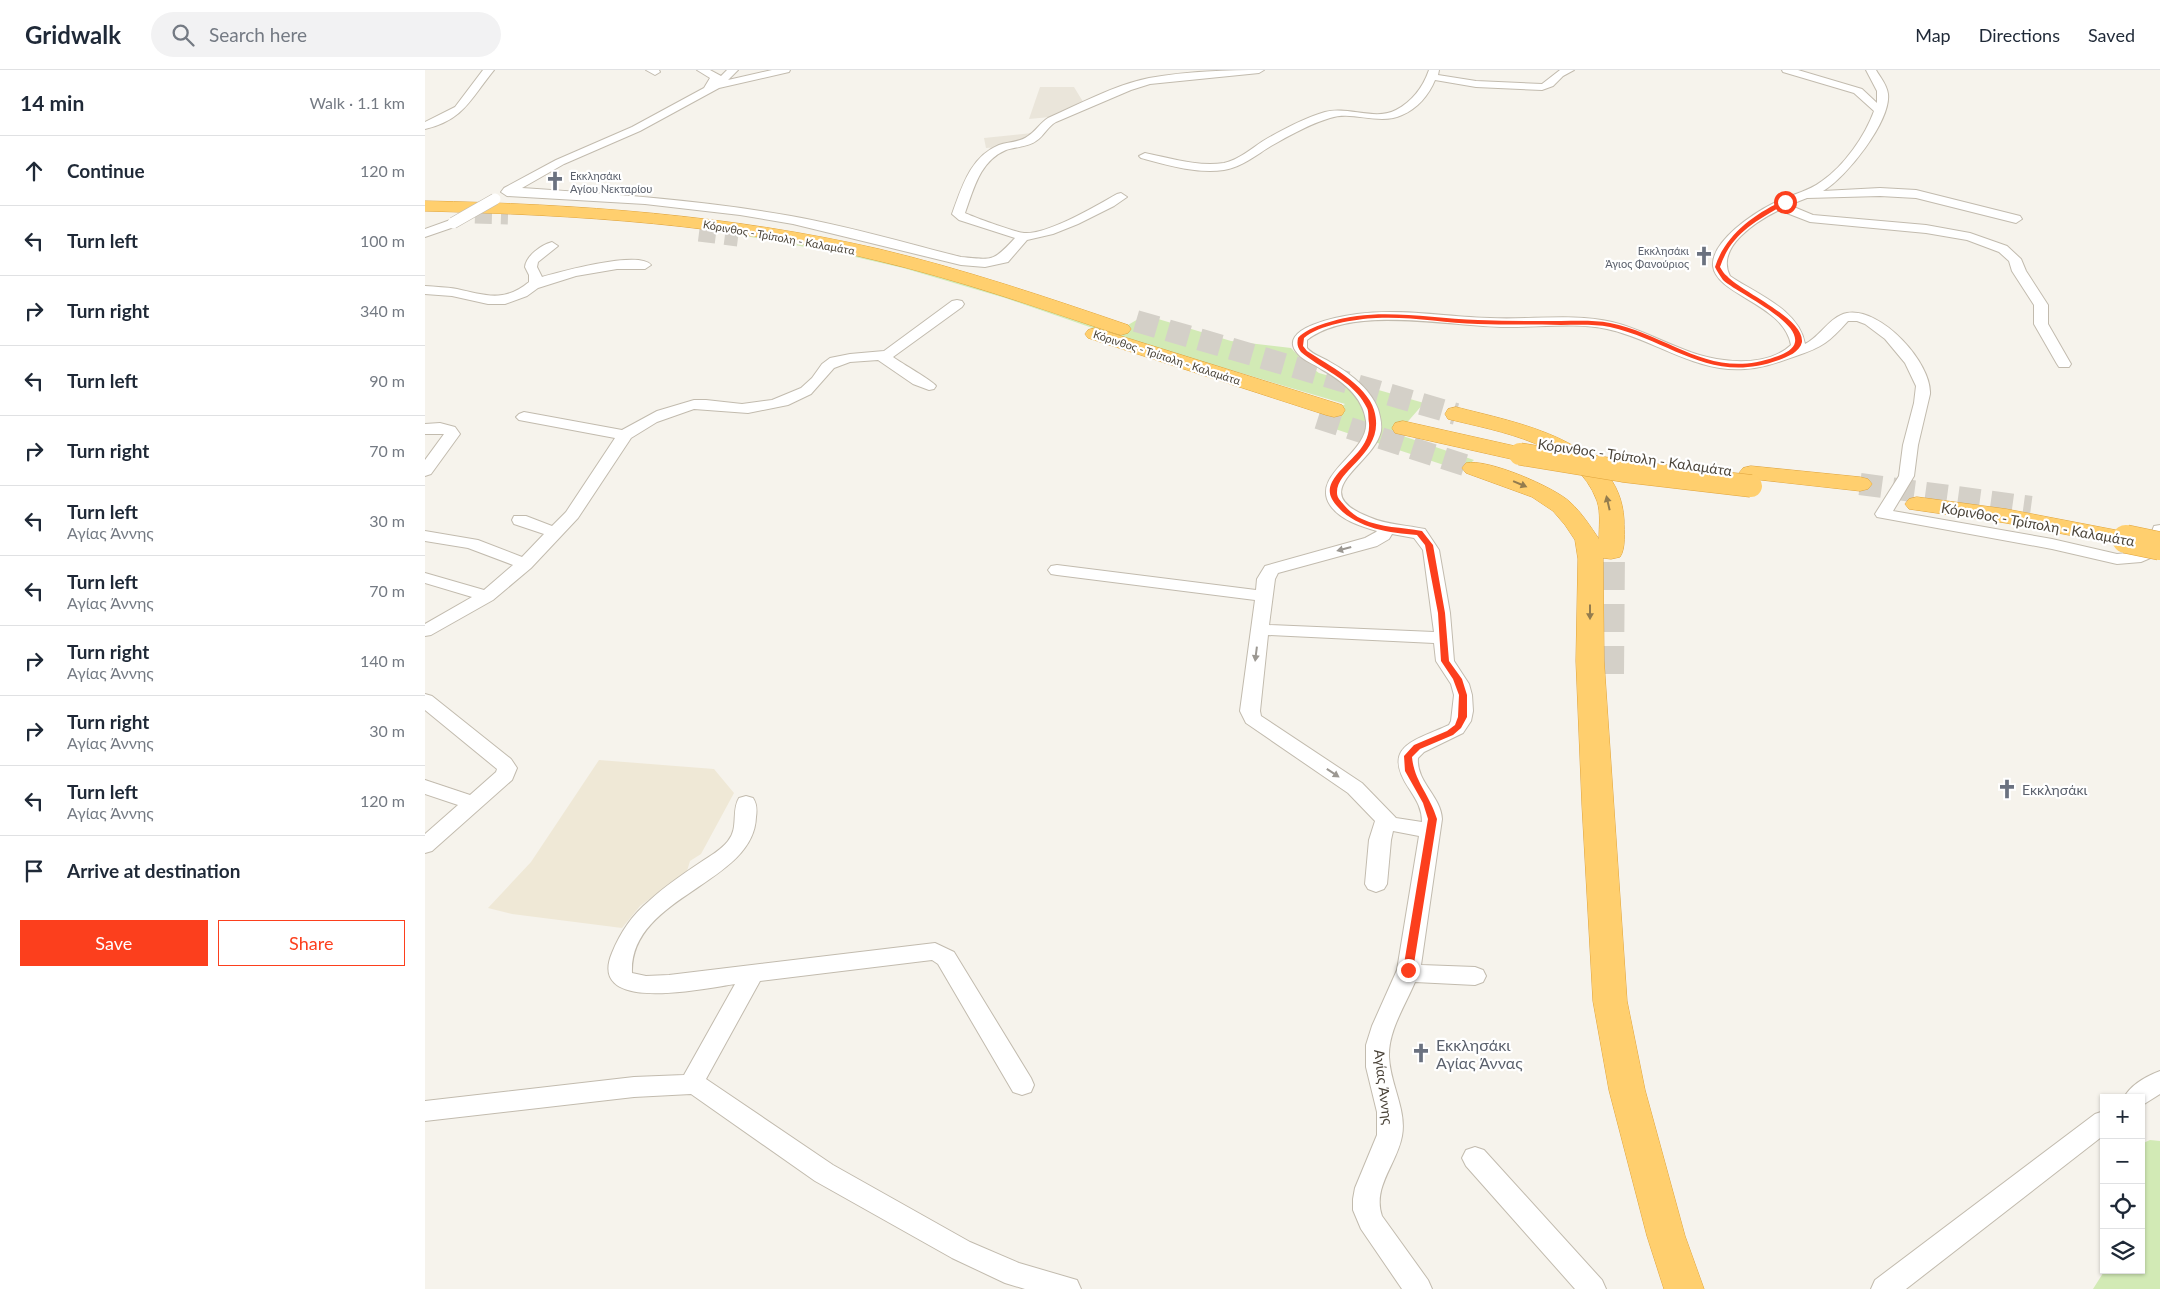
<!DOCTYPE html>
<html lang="en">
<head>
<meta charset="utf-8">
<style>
	:root { --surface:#fff; --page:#f2f2f3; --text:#1f2937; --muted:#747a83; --line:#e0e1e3; --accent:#fc3f1d }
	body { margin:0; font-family:Lato,sans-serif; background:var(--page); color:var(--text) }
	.controls { position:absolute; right:15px; bottom:15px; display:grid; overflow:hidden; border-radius:0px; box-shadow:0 1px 4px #0004 }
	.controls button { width:45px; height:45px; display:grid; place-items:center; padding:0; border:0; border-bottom:1px solid var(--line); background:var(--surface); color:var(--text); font:25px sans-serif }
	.stop { position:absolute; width:15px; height:15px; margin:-11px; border:4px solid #fc3f1d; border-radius:50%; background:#fff }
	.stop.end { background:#fc3f1d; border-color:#fff; box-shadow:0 1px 5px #0008 }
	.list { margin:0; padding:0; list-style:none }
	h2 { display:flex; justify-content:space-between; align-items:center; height:65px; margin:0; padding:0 20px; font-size:21px }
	h2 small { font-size:16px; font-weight:400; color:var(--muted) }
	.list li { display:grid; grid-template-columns:32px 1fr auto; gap:15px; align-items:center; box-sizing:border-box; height:70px; padding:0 20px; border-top:1px solid var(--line) }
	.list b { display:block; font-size:19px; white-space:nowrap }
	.list p { margin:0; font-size:16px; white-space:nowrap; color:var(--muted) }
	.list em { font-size:16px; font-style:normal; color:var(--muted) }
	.actions { display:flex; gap:10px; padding:15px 20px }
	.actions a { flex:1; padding:11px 0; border:1px solid var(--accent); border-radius:0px; text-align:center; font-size:18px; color:var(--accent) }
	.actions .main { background:var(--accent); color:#fff }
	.icon { flex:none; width:28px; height:28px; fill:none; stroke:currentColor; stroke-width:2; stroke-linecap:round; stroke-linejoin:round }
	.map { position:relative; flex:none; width:1735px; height:1219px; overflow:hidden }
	header { display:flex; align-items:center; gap:30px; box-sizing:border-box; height:70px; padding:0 25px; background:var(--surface); border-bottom:1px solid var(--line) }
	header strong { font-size:24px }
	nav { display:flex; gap:28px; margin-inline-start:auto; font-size:18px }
	.search { width:350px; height:45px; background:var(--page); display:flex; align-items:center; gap:12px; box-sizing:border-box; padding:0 18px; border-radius:28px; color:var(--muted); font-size:19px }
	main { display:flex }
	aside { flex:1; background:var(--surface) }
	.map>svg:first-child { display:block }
	.residential { fill:#eae5da }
	.education { fill:#efe8d6 }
	.green { fill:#d2eab5 }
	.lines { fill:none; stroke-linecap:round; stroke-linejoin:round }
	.highway-tunnel-far2 { stroke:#d4d0c8; stroke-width:17; stroke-dasharray:17 9; stroke-linecap:butt }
	.highway-tunnel-far1 { stroke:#d4d0c8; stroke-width:22; stroke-dasharray:22 11; stroke-linecap:butt }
	.highway-tunnel { stroke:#d4d0c8; stroke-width:28; stroke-dasharray:28 14; stroke-linecap:butt }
	.minor-casing { stroke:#c2bbae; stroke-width:2 }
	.highway-casing { stroke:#e0a43c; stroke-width:1 }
	.minor { fill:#fff; fill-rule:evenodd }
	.highway { fill:#ffcf6e; fill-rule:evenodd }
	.minor-bridge-casing { stroke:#c2bbae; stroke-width:12; stroke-linecap:butt }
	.highway-bridge-far1-casing { stroke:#e0a43c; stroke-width:23; stroke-linecap:butt }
	.highway-bridge-casing { stroke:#e0a43c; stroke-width:29; stroke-linecap:butt }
	.minor-bridge { stroke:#fff; stroke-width:11 }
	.highway-bridge-far1 { stroke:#ffcf6e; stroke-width:22 }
	.highway-bridge { stroke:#ffcf6e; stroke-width:28 }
	.oneway { fill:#937c4e }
	.oneway2 { fill:#9c9892 }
	.route { fill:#fc3f1d }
	.labels { text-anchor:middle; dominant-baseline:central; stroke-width:4.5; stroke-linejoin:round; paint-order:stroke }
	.far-worship-label { font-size:11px; fill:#5b616d; stroke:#fff; text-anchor:start }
	.far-street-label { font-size:11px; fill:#4b4439; stroke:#fff }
	.street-label { font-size:14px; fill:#4b4439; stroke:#fff }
	.worship-label { font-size:14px; fill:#5b616d; stroke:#fff; text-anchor:start }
	.near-worship-label { font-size:16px; fill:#5b616d; stroke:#fff; text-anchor:start }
</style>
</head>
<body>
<header>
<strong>Gridwalk</strong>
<div class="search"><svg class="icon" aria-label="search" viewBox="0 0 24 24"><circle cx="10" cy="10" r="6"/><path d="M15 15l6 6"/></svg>Search here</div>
<nav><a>Map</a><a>Directions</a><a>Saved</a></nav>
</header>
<main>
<aside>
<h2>14 min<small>Walk · 1.1 km</small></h2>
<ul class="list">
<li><svg class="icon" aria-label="ahead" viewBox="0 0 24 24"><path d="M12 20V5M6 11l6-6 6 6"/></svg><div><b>Continue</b></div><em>120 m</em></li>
<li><svg class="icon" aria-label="left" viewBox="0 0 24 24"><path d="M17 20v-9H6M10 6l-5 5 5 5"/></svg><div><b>Turn left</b></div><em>100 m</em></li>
<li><svg class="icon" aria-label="right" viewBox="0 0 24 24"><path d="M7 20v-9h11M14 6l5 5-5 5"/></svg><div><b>Turn right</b></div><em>340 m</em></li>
<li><svg class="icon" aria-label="left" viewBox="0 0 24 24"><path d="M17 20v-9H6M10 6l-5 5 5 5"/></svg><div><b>Turn left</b></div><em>90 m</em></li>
<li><svg class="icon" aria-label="right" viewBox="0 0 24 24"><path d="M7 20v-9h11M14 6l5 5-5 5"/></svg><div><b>Turn right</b></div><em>70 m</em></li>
<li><svg class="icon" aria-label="left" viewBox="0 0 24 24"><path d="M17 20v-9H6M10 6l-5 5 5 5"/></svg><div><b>Turn left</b><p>Αγίας Άννης</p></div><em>30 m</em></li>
<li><svg class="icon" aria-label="left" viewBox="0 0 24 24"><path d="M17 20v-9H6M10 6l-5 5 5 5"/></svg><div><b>Turn left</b><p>Αγίας Άννης</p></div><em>70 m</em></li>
<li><svg class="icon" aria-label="right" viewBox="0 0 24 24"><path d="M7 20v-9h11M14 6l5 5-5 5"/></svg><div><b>Turn right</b><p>Αγίας Άννης</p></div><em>140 m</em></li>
<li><svg class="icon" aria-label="right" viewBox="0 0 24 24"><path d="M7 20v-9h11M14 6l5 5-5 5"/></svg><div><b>Turn right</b><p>Αγίας Άννης</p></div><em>30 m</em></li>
<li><svg class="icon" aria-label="left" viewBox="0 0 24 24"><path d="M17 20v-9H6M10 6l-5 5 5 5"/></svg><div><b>Turn left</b><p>Αγίας Άννης</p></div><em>120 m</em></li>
<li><svg class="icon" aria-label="arrive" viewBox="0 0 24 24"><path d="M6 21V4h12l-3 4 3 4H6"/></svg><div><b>Arrive at destination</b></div></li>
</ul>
<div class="actions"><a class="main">Save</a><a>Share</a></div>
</aside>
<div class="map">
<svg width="1735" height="1219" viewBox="0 0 1735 1219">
	<rect width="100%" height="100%" fill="#f6f3ec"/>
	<!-- residential -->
	<path class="residential" d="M615,17h34l11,18 -25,11 -31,3z
		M607,63l-1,4 -32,10 -13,1 -2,-10z"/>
	<!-- education -->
	<path class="education" d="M174,690l115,9 20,24 -33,61 -11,7 -3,10 -47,35 -18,22 -110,-14 -24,-6 43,-46z"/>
	<!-- green -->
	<path class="green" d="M318,163l66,11 130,31 177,57 29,-17 86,26 60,7 14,15 14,10 105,30 -27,31 77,26 -12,11 -145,-48 28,-19 -232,-69 -108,-37 -102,-30 -65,-15 -98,-18z
		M1725,1070l10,1v148h-67l12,-19h36v-126z"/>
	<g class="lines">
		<!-- highway-tunnel-far2 -->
		<path class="highway-tunnel-far2" d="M50,145l33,1
			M274,163l39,5"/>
		<!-- highway-tunnel-far1 -->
		<path class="highway-tunnel-far1" d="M711,251l320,93
			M893,348l156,50
			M1435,414l171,23"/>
		<!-- highway-tunnel -->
		<path class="highway-tunnel" d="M1185,604l1,-122"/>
		<defs>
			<path id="minor" d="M58,0h11c-23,28 -30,50 -69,59v-7l30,-15z
				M221,0h13l1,2 -5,3z
				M272,0h13l11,6 6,-6h11l-10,10 44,-10h18l-1,2 -70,16 -79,43 -76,33 -42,24c90,6 180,12 269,28 57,10 114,27 170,41 32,3 32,5 54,-19l-56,-18 -7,-6c10,-27 18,-57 47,-69 8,-3 22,-3 29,-9 8,-5 12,-13 20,-18 32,-14 66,-33 101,-40 38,-7 77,-8 115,-8l-5,3 -109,11 -19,6 -75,32c-9,5 -12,14 -20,19 -8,6 -21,6 -30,9 -26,11 -32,38 -41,63 8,4 50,19 59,20 23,2 72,-27 93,-39l4,-1 6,4 -13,9 -36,18 -25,10 -26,6 -19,22 -23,5 -24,-2 -168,-41 -53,-9 -95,-11 -138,-8 -6,-4 3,-4 52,-28 76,-33 72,-39 6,-10z
				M1004,0h10l-1,5 38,6 66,3 18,-14h14l-11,6 -10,10 -11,4 -66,-3 -41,-7c-6,15 -18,29 -33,35 -24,11 -49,-5 -72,3 -20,6 -40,17 -59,28 -15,9 -29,21 -47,24 -27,4 -57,-5 -83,-12l-2,-2 6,-3c25,5 52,14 79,10 14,-3 27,-14 39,-22 19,-11 41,-23 62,-29 23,-6 50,9 71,-2 17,-9 27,-23 33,-40z
				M1357,0h16l64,19 15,14v-12l-11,-21h10c4,7 11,15 12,24 3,27 -42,84 -65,97l57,-3 36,2 104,26 2,3 -6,4 -100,-25 -36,-2 -73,2 -18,7 24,10 113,10 44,8 37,13 14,13 5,12 22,34v19l23,40 -2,3h-10l-2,-3 -23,-40v-19l-22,-34 -3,-10 -10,-9 -32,-12 -41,-7 -116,-11 -31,-12c-22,11 -64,37 -49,66 26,18 69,33 75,68 15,-7 25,-28 42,-31 34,-6 85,50 83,81l-12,51 -4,31 -21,35 159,28 65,15 21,-2 7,-3 9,-23 6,-1v29l-19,8 -24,2 -65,-15 -175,-32 -2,-3 24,-38 4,-31 11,-42 2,-17 -11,-23 -20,-24 -20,-15 -8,-3h-9c-19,21 -25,26 -52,35 -18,6 -32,12 -51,13 -50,4 -91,-30 -138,-40 -34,-7 -71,-1 -106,-2 -54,-1 -149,-22 -194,13v8c6,7 15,9 23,14 18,10 40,26 48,47 2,7 4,14 3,22 -7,34 -78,60 -12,86 18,8 37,8 56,12l14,21 11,63 4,48 15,23 3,11 1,16 -2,10 -8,12 -39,19 -6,6c-2,24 23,38 24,61l-21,146 54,2 8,3 3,6 -3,6 -8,3 -60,-3c-10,24 -27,49 -26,75 1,27 18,53 13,79 -5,28 -30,51 -20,80l46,64 4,9h-30l-41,-60 -8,-19v-11l2,-11 22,-53v-23l-11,-45v-22l6,-19 25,-56 22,-134 -26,-5 -2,9 -4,44 -3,5 -8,3 -8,-3 -3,-5 4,-44 6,-19 -27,-28 -102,-70 -6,-12 15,-111 -198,-25 -6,-1 -3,-4 3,-4 6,-1 199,25 1,-11 8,-13 100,-28 11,-6 1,-1c-17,-5 -37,-11 -47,-26 -20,-31 40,-52 36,-84 -3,-25 -25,-41 -45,-52 -7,-5 -17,-8 -23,-15 -24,-26 43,-38 59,-40 44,-6 89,3 133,4 40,2 83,-5 122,4 38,9 73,34 112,38 22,3 50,1 67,-15 -7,-41 -75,-50 -78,-79 -2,-25 41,-53 61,-63 15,-8 34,-11 48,-22 22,-15 43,-45 52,-70l-20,-18 -71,-21zM967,464l22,4 9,12 11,82 -165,-7 6,-46 3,-6 99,-27 12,-7zM843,565l166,8 2,18 15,23 3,11 -3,26 -2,4c-35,16 -69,21 -39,65 7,11 12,19 12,32l-26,-4 -34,-35 -101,-67 -1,-5z
				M28,149l6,4 -2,3 -32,11v-8z
				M127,172l6,4 -20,16 -1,5 5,10c18,-5 97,-27 109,-12l-6,4h-28l-41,7 -38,12 -11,8 -22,8h-17l-36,-8 -27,-2v-8c11,1 21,1 32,3 28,6 47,14 72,-7v-7l-4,-8c1,-11 16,-22 27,-25z
				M532,230l5,1 2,3 -2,3 -69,50c8,6 40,24 43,29l-2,3 -5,1 -16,-6 -35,-24 -28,2 -16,6 -23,26 -23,11 -40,8 -54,-4 -37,13 -26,16 -53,80 -47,50 -38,32 -62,35 -6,1v-12l47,-27 -47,-14v-10l59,17 29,-25 -45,-17 -43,-7v-10l53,9 44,17 22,-23 -30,-10 -2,-4 2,-4h12l26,10 14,-14 49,-74 -96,-18 -3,-3 3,-3 5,-2 98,18 35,-19 37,-11h12l36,4 30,-4 29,-12 11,-10 10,-14 8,-6 20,-4 34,-3 68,-50z
				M15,353l15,4 5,7 -29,40 -6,2v-16l19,-26h-19v-10z
				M0,624l7,2 79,63 6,9 -5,12 -80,71 -7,2v-19l33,-29 -33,-11v-14l45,15 26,-23 1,-3 -72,-59z
				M321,726l7,2c4,6 4,12 3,19 -2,67 -127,79 -124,156l14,3 23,-1 266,-32 19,9 77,126 3,7 -3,7 -9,3 -9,-3 -75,-128 -6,-4 -172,21 -54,98 127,86 137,77 49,21 58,17 4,9h-56l-20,-6 -53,-25 -137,-77 -124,-87 -57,3 -209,24v-20l209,-24 50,-2 51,-91c-27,4 -149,31 -123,-31 8,-20 20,-38 37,-52 16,-15 34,-27 52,-39 9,-6 20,-12 27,-21 11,-13 3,-30 11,-43z
				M1735,1001v23l-19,12v-8h-17c6,-13 23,-22 36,-27z
				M1679,1041v24l-198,154h-35l4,-9 220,-166z
				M1050,1077l9,3 118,130 4,9h-31l-109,-123 -4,-8 4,-8z"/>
			<path id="highway" d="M0,131c153,3 305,14 454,48 84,20 167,48 249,76l3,4 -3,4 -7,2 -7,-2c-78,-26 -155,-53 -235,-72 -148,-37 -302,-46 -454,-50z
				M670,258l247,77 3,5 -3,5 -8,2 -8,-2 -238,-77 -3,-4 3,-4z
				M1031,337c61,16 164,33 168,113 0,12 2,28 -4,37l-9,2 -8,-1 1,103 23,340 18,89 40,146 19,53h-40l-17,-53 -38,-146 -16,-89 -11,-196 -6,-144 2,-102 -3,-19 -10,-15 -12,-14 -21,-14 -66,-24 -4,-5 4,-5c21,-5 88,24 104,39 12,11 20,24 29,37 0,-12 2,-26 -2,-38 -21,-58 -97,-69 -149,-82l-3,-5 3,-5z
				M978,351l125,28 3,5 -3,5 -8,2 -125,-28 -3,-5 3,-5z
				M1326,396l109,11 8,2 4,5 -4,5 -8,2 -117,-13 -4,-5 4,-5z
				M1492,427l89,12 120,23 9,2 3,5 -3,5 -9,2 -120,-23 -97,-14 -4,-5 4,-5z"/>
		</defs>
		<!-- minor casing -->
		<use href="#minor" class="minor-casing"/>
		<!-- highway casing -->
		<use href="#highway" class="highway-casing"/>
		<!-- minor -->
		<use href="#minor" class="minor"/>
		<!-- highway -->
		<use href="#highway" class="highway"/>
		<defs>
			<path id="minor-bridge" d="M28,153l42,-24"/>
			<path id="highway-bridge-far1" d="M1095,384l103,17 128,15"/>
			<path id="highway-bridge" d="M1701,469l34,7"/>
		</defs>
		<!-- minor-bridge casing -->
		<use href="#minor-bridge" class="minor-bridge-casing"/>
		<!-- highway-bridge-far1 casing -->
		<use href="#highway-bridge-far1" class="highway-bridge-far1-casing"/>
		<!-- highway-bridge casing -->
		<use href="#highway-bridge" class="highway-bridge-casing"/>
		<!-- minor-bridge -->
		<use href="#minor-bridge" class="minor-bridge"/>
		<!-- highway-bridge-far1 -->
		<use href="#highway-bridge-far1" class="highway-bridge-far1"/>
		<!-- highway-bridge -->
		<use href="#highway-bridge" class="highway-bridge"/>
	</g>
	<!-- one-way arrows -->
	<defs><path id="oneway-solid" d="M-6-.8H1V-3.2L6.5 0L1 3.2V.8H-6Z" transform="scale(1.25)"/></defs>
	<g class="oneway">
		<use href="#oneway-solid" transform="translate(1095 414) rotate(23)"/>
		<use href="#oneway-solid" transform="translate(1183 433) rotate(-103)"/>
		<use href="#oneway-solid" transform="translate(1165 542) rotate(90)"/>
	</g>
	<g class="oneway2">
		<use href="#oneway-solid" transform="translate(919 479) rotate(165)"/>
		<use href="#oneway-solid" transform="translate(831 584) rotate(97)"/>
		<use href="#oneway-solid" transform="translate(908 703) rotate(34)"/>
	</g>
	<!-- route -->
	<path class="route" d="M1360,130l2,3c-29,17 -56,30 -67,64 2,3 4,7 7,9 13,15 77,42 75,66 -2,10 -15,15 -23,18 -69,25 -107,-19 -169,-33 -16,-3 -33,-2 -49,-2 -28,-1 -56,0 -83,-1 -34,-1 -69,-8 -102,-6 -20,1 -58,7 -72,20l-1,8 4,5c20,13 60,34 67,59 13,43 -38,58 -37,83 0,5 4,8 7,12 5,6 11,11 18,14 19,9 40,8 60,12l11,14 12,68 4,48 13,18 5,16v22l-6,11 -8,7 -33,14 -8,8c2,24 18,38 25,62l-24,151 -5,4 -4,-1 -1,-3 25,-151 -5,-16 -18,-32 -1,-15 10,-11 33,-14 8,-6 3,-8 1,-22 -6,-16 -12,-18 -3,-48 -13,-68 -8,-10c-28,-2 -61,-7 -80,-29 -6,-7 -10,-14 -5,-24 12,-21 39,-32 37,-59 -1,-5 0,-11 -2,-15 -10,-21 -32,-33 -51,-45 -5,-4 -11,-7 -15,-11 -4,-5 -4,-9 -3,-14 10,-12 43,-20 59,-22 40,-5 81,3 121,4 27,1 55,1 83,1 16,0 33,-1 49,2 60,12 100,58 165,34 7,-2 19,-7 20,-15 4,-22 -58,-49 -72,-62 -3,-4 -6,-9 -8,-13 10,-32 40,-54 70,-67z"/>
	<!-- icons -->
	<defs>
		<symbol id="church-bare" viewBox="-9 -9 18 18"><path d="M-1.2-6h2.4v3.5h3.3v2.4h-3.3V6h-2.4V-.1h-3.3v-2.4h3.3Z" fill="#6b7280" stroke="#fff" stroke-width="2.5" paint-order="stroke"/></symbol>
	</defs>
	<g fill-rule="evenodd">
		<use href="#church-bare" x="116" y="97" width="28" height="28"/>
		<use href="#church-bare" x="1265" y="172" width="28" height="28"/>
		<use href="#church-bare" x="1568" y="705" width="28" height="28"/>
		<use href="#church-bare" x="982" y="969" width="28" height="28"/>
	</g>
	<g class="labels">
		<!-- far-worship labels -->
		<g class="far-worship-label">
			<text x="145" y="105">Εκκλησάκι<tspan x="145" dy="13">Αγίου Νεκταρίου</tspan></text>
			<text x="1264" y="180" text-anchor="end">Εκκλησάκι<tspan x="1264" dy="13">Άγιος Φανούριος</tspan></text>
		</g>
		<!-- far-street labels -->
		<g class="far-street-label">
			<text transform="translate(354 167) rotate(10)">Κόρινθος - Τρίπολη - Καλαμάτα</text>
			<text transform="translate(742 287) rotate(18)">Κόρινθος - Τρίπολη - Καλαμάτα</text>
		</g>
		<!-- street labels -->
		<g class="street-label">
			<text transform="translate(1210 387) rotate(8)">Κόρινθος - Τρίπολη - Καλαμάτα</text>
			<text transform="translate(1613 454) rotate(10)">Κόρινθος - Τρίπολη - Καλαμάτα</text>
			<text transform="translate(959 1017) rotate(83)">Αγίας Άννης</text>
		</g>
		<!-- worship labels -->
		<g class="worship-label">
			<text x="1597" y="719">Εκκλησάκι</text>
		</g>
		<!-- near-worship labels -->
		<g class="near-worship-label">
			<text x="1011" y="974">Εκκλησάκι<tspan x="1011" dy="18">Αγίας Άννας</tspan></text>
		</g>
	</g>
</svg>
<div class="controls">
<button>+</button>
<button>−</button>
<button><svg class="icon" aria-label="locate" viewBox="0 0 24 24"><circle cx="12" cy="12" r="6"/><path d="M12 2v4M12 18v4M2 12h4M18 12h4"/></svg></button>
<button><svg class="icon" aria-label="layers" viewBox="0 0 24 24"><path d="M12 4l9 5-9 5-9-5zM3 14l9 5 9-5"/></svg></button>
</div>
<div class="stop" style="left:1360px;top:132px"></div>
<div class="stop end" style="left:983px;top:900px"></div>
</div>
</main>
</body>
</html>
